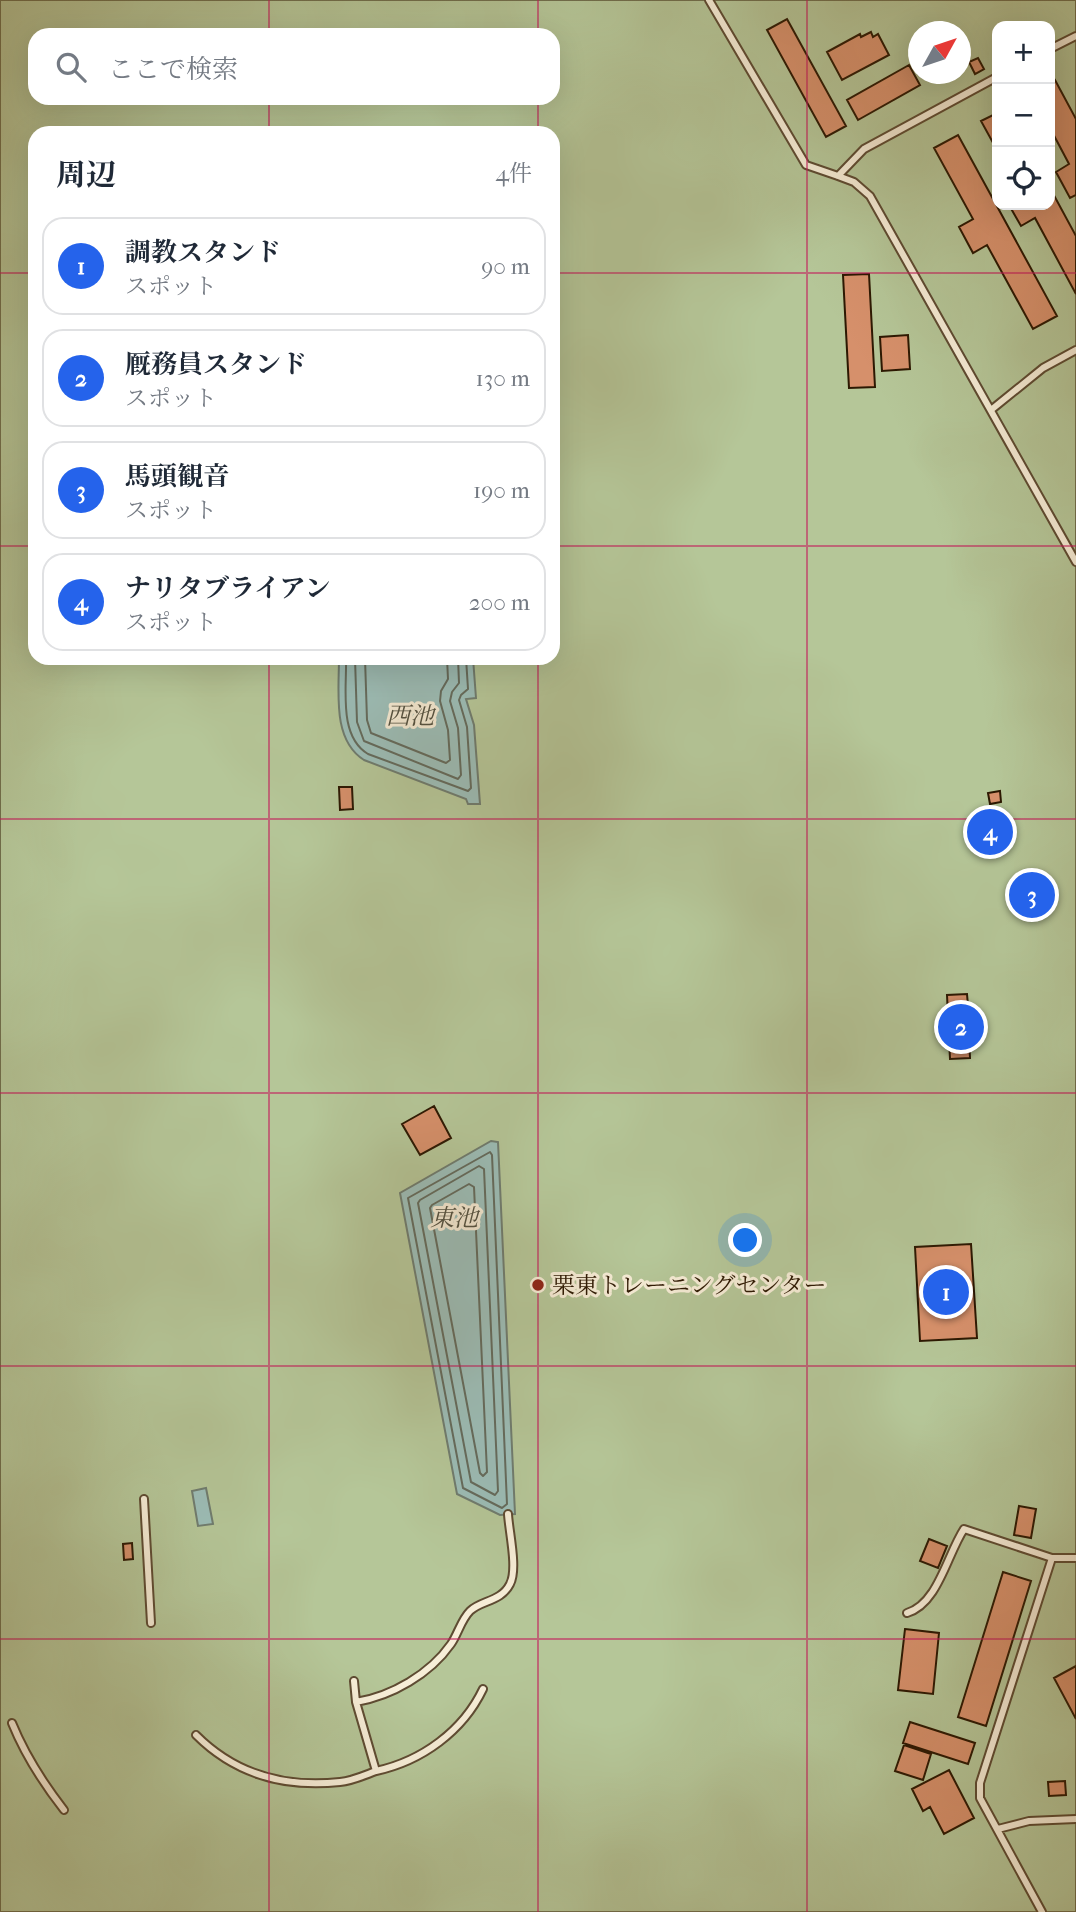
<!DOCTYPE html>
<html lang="ja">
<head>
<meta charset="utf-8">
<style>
	:root { --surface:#fff; --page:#f6f6f7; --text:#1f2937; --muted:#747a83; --line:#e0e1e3; --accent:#2563eb }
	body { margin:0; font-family:"IM FELL French Canon","Noto Serif JP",serif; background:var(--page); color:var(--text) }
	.controls { position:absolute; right:21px; top:21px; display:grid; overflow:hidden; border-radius:14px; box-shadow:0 7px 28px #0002 }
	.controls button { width:63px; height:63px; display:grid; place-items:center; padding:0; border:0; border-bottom:2px solid var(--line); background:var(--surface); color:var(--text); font:35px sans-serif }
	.compass { position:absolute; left:908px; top:21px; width:63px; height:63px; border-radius:50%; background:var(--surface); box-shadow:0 7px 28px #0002; rotate:50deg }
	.you { position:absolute; left:746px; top:1241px; width:24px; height:24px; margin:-18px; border:5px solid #fff; border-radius:50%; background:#1a73e8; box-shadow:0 0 0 10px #1a73e833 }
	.badge { display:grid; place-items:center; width:46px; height:46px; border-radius:50%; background:var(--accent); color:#fff; font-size:23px; font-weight:700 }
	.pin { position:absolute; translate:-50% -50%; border:4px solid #fff; box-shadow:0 2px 7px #0006 }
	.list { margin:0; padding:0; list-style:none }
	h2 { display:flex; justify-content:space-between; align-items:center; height:91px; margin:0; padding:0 28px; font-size:30px }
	h2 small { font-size:23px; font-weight:400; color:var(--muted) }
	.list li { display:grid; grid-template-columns:46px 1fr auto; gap:21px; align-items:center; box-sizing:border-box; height:98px; margin:0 14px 14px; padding:0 14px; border:2px solid var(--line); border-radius:21px }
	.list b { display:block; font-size:26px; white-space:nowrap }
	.list p { margin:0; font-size:23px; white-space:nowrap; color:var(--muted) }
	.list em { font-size:23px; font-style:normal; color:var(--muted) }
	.icon { flex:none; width:38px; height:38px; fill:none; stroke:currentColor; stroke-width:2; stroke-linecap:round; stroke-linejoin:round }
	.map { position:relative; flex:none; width:1076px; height:1912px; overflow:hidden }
	.search { position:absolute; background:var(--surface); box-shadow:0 7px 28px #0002; left:28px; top:28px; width:532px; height:77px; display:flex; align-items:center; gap:18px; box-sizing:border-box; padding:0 24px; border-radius:21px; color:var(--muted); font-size:26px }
	.panel { position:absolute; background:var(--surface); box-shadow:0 7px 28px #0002; left:28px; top:126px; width:532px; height:539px; border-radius:21px }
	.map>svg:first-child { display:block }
	.green { fill:#b5c698; stroke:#706f4d; stroke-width:2; fill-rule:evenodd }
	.water { fill:#9cbeb8; stroke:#6f7c6f; stroke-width:2 }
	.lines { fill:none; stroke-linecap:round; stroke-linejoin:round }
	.shore { stroke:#646b5d; stroke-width:2 }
	.building { fill:#d6906b; stroke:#2c1802; stroke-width:2 }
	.service-casing { stroke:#5e4b32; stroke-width:10 }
	.service { stroke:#f7eed8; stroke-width:6 }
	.grid { fill:none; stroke:#c2185b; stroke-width:2; stroke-opacity:0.55 }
	.poi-dot { fill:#8f2418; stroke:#f7eed8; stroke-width:2.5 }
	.labels { text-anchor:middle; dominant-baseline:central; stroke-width:6; stroke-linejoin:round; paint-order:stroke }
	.poi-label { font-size:23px; fill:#2c1802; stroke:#f7eed8; text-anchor:start }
	.water-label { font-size:24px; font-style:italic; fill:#535242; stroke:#f7eed8 }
</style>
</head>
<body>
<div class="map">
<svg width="1076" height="1912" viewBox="0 0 1076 1912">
	<rect width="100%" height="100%" fill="#f3e5c3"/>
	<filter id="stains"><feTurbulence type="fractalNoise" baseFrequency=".00286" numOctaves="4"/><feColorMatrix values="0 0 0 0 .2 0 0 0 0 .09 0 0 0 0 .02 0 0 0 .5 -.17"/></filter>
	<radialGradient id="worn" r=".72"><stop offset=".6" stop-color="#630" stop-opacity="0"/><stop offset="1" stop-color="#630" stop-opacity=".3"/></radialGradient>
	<!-- green -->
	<path class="green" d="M0,0h1076v1912h-1076zM997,26h53v179h-53zM918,32h42v42h-42zM35,35h518v63h-518zM35,133h518v525h-518z"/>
	<!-- water -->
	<path class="water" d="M473,658l3,40 -10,1 8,26 6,79h-12l-2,-5 -102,-39c-32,-20 -25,-68 -25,-102z
		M491,1141l7,1 17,372 -15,1 -43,-21 -57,-301z
		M206,1488l7,36 -15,2 -6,-35z"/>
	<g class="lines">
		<!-- shore -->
		<path class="shore" d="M346,658c1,30 -8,78 22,96l100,37 3,-3 -4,-61 -8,-27 2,-5 7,-6 -2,-31
			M355,658l2,64 7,19 94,38 3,-4 -3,-47 -8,-27 2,-9 7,-9 -1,-25
			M365,658l2,62 4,13 75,30 4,-3 -2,-30 -8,-29 1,-10 7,-12 -1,-21
			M490,1152l2,3 15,349 -5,4 -39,-20 -55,-290z
			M479,1166l5,3 14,322 -3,4 -24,-13 -53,-279 2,-3z
			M469,1184l5,3 13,285 -4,4 -3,-3 -50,-265 2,-3z"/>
	</g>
	<!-- building -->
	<path class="building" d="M787,19l59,107 -20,11 -59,-107z
		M871,32l2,5 5,-3 11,21 -47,25 -15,-28 33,-18 1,3z
		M978,58l6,11 -9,5 -6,-12z
		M909,65l11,20 -62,35 -11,-20z
		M1055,80l21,39v76l-6,3 -14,-26 13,-8 -19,-36v-45z
		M997,113v37l-16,-29z
		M958,135l99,181 -24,13 -46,-84 -14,8 -14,-26 14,-8 -39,-71z
		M1050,188l26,48v58l-41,-76 -14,8 -12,-21h41z
		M869,274l6,113 -26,1 -6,-113z
		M908,335l2,34 -28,2 -2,-34z
		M339,787h13l1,22 -13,1z
		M1000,791l1,11 -11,2 -2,-11z
		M967,994l2,24 4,-1 1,20h-5l1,21 -20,1 -3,-64z
		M434,1106l17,32 -31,17 -18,-31z
		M971,1244l6,94 -57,3 -5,-94z
		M1019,1506l17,3 -5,29 -17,-3z
		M929,1539l18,7 -9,22 -18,-7z
		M132,1543l1,16 -9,1 -1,-16z
		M1003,1572l28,9 -45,145 -28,-9z
		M905,1629l34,4 -6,61 -35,-4z
		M1076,1666v53l-22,-41z
		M910,1722l65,21 -7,21 -65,-21z
		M904,1745l27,9 -8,26 -28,-9z
		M949,1770l25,48 -30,16 -14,-27 -7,4 -11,-22z
		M1065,1781l1,14 -17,1 -1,-14z"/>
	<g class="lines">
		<defs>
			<path id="service" d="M709,0l97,165 32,11
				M1050,49l26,-13
				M997,77l-133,72 -26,27 16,6 16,14 206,366
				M991,410l52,-42 33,-18
				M144,1499l7,124
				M907,1613c31,-9 40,-58 57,-84l88,29
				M354,1681l2,21 20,69c46,-10 87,-40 107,-82
				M356,1702c36,-6 74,-28 95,-58 7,-10 10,-24 19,-33 11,-11 31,-9 40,-27 8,-15 -1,-52 -2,-70
				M12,1723c13,32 31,60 52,87
				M196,1735c40,40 88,53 144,47 12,-1 25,-7 36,-11
				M998,1829l31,-8 47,-2
				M1042,1912l-62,-114v-15l72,-225h24"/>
		</defs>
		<!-- service casing -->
		<use href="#service" class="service-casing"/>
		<!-- service -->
		<use href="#service" class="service"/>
	</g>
	<!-- grid -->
	<path class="grid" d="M269,0v35M538,0v35M807,0v1912M269,98v35M538,98v35M0,273h35M553,273h523M0,546h35M553,546h523M269,658v1254M538,658v1254M0,819h1076M0,1093h1076M0,1366h1076M0,1639h1076"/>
	<!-- markers -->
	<circle class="poi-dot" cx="538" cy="1285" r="7"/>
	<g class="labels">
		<!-- poi labels -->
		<g class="poi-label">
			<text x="552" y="1285">栗東トレーニングセンター</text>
		</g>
		<!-- water labels -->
		<g class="water-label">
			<text x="410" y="716">西池</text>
			<text x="454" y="1218">東池</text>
		</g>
	</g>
	<rect width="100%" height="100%" filter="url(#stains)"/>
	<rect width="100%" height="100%" fill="url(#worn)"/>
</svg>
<div class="controls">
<button>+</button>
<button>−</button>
<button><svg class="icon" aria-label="locate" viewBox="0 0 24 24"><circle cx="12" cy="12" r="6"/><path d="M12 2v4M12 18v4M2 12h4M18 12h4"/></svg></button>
</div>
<svg class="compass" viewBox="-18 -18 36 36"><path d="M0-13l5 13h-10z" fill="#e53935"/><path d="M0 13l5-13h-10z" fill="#747a83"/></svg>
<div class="you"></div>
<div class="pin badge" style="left:946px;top:1292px">1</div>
<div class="pin badge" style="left:961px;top:1027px">2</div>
<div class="pin badge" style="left:1032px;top:895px">3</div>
<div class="pin badge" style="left:990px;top:832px">4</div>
<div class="search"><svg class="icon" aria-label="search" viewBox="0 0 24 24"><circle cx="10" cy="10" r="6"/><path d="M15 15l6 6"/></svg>ここで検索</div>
<section class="panel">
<h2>周辺<small>4件</small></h2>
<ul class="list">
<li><span class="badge">1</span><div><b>調教スタンド</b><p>スポット</p></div><em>90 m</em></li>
<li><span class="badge">2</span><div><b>厩務員スタンド</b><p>スポット</p></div><em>130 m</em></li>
<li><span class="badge">3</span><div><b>馬頭観音</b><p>スポット</p></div><em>190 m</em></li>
<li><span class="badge">4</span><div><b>ナリタブライアン</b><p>スポット</p></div><em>200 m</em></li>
</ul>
</section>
</div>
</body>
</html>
